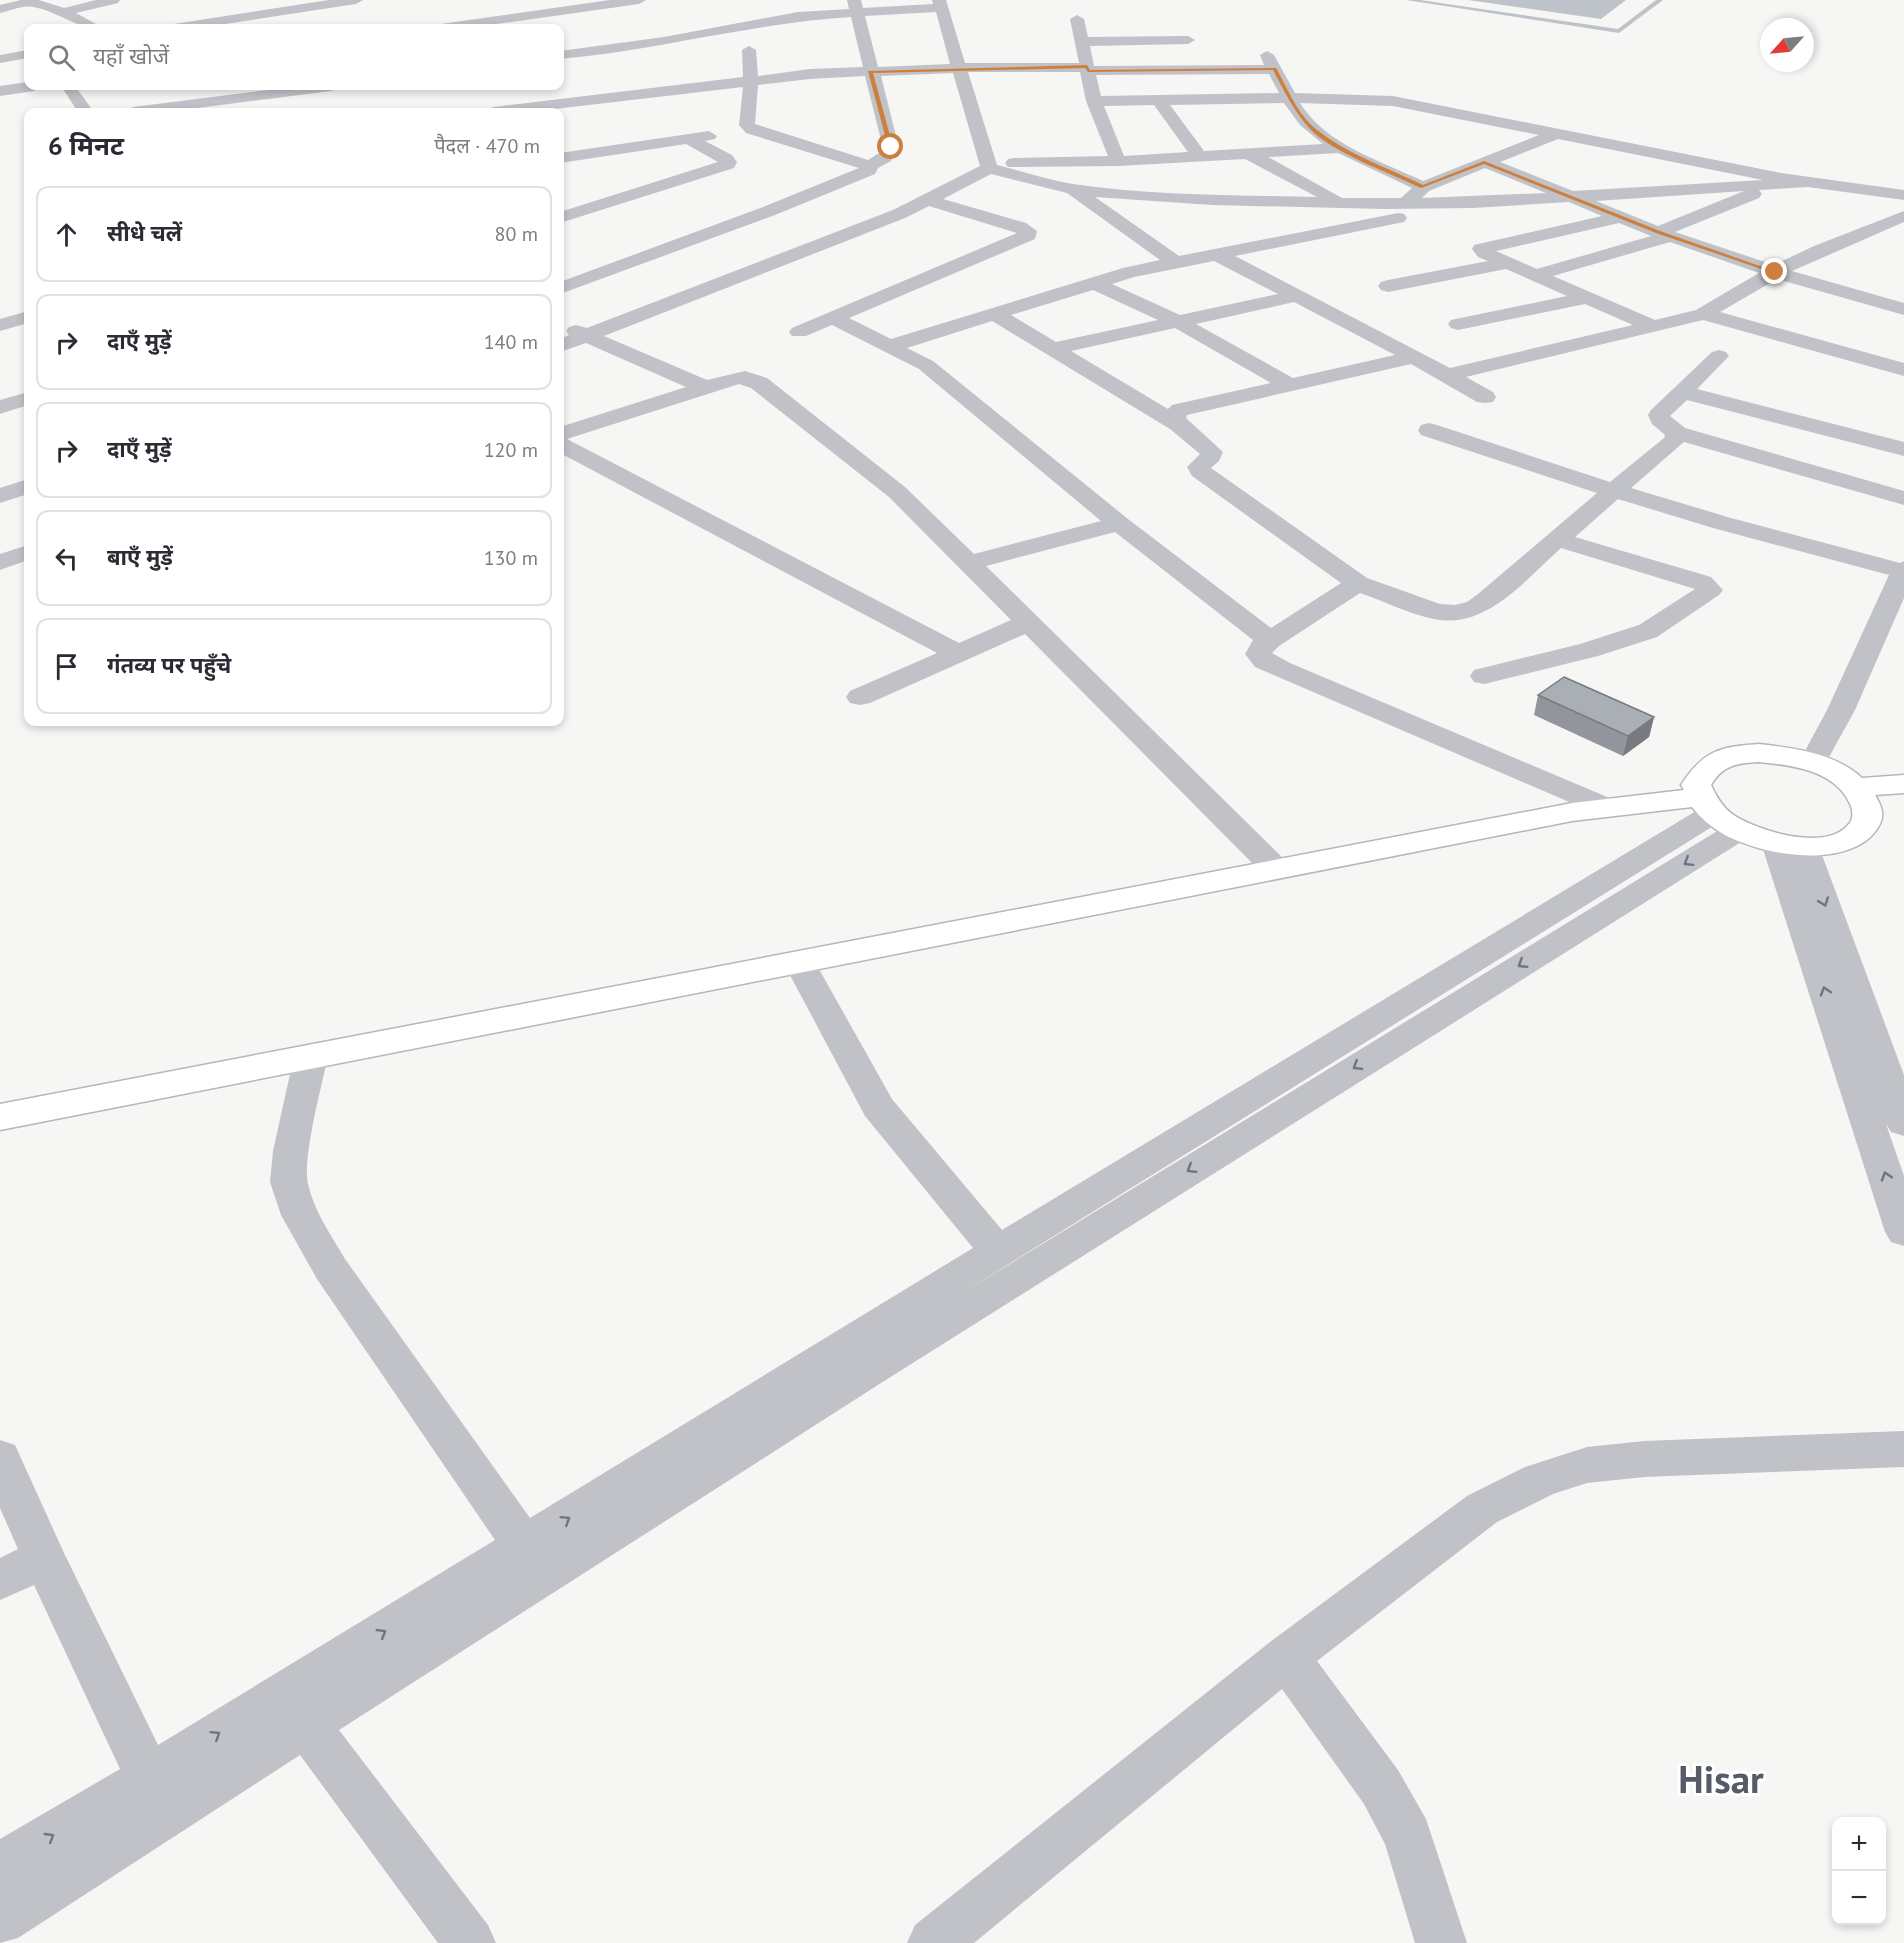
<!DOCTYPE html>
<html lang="hi">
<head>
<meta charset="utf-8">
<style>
	:root { --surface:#fff; --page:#f2f2f3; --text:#2b2b33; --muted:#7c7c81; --line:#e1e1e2 }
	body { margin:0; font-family:"PT Sans","Noto Sans Devanagari",sans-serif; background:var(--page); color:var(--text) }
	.controls { position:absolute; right:18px; bottom:18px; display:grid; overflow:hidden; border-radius:12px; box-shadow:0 3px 9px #0003 }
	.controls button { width:54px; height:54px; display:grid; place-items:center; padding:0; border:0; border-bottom:2px solid var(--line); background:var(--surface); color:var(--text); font:30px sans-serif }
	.compass { position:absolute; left:1760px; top:18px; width:54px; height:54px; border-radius:50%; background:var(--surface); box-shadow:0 3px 9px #0003; rotate:243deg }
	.stop { position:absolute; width:18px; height:18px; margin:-14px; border:4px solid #cd7f3d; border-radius:50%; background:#fff }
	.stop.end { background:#cd7f3d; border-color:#fff; box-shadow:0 2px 6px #0008 }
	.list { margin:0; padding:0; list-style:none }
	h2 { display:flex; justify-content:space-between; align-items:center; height:78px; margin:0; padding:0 24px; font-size:26px }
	h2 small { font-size:20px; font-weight:400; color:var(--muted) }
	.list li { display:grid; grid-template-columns:39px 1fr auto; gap:18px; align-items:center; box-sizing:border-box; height:96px; margin:0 12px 12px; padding:0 12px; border:2px solid var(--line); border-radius:12px }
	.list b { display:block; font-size:22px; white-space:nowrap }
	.list em { font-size:20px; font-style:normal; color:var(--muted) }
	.icon { flex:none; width:33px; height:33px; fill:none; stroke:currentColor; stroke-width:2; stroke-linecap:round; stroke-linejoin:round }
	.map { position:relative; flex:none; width:1904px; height:1943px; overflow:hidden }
	.search { position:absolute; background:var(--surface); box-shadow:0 3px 9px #0003; left:24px; top:24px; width:540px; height:66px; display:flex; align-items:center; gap:15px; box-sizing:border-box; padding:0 21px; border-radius:12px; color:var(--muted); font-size:22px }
	.panel { position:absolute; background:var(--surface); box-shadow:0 3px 9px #0003; left:24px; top:108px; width:540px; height:618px; border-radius:12px }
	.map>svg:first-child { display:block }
	.water { fill:#bdc3c9 }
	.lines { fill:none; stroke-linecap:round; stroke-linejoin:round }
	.stream { fill:#bdc3c9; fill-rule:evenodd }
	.major-casing { stroke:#b4b6bb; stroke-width:3 }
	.minor { fill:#c0c2c7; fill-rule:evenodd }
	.major { fill:#fff; fill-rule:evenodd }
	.wall { fill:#92969c }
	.shaded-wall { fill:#777a7f }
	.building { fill:#aaaeb5; stroke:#777a7f; stroke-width:1.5 }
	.oneway { stroke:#6d7584 }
	.route { fill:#cd7f3d }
	.labels { text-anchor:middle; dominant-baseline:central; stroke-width:6; stroke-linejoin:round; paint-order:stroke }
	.near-town-label { font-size:39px; font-weight:bold; fill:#565c67; stroke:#fff }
</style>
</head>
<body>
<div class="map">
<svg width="1904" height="1943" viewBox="0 0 1904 1943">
	<rect width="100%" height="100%" fill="#f6f6f4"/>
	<!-- water -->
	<path class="water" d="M1468,0h158l-25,19z"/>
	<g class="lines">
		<!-- stream -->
		<path class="stream" d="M1406,0h14l198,29 38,-29h7l-44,33z"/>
		<defs>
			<path id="major" d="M1759,744c35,4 76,9 103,34l42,-3v18l-29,2c3,5 6,11 7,16 1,7 -1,12 -5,18 -17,26 -60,29 -88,25 -20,-2 -40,-8 -58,-16 -15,-7 -29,-18 -39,-31l-120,14 -1572,309v-26l1572,-301 112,-13 -3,-5c23,-35 38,-38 78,-41zM1759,762c32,3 76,8 91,42 3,7 4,15 -2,21 -23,27 -91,6 -116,-11 -10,-8 -16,-18 -21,-29 12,-20 26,-22 48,-23z"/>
		</defs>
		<!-- major casing -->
		<use href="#major" class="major-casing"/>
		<!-- minor -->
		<path class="minor" d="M21,0h18l25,8 32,-8h24l-2,3 -42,10 22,12 2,3c-26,0 -42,-17 -67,-21 -10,-2 -23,4 -33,6v-8z
			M329,0h34l-7,4 -157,24h-32l7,-4z
			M610,0h36l-7,4 -171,24h-34l7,-4z
			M847,0h14l2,8 70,-4 -1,-4h14l19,63h114l-9,-44 7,-4 7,4 4,18 100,-1 7,4 -7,4 -98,2 4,20 170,-1 -4,-10 7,-4 7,4 21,38 98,3 388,77 123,17v10l-96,-13 -49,3 3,4 -3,4 -84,34 99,33 40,-19 90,-35v11l-112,49 112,32v12l-127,-36 -57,33 184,51v13l-201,-56 -237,57 27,15 3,5 -3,5 -8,1 -8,-1 -66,-38 -224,51 -1,3 37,34 -4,9 -8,7 156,110 73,26 15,1 12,-3 11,-8 119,-101 -176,-58 -3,-5 3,-5 8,-2 8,2 173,57 54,-44 1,-3 -13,-11 -4,-9 3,-5 61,-58 7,-2 7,2 3,4 -32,33 207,53v14l-217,-56 -17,16 15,12 219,63v14l-220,-63 -53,46 100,30 169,45 4,-2v37l-49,112 -32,58 -10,3 -10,-3 -4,-6 28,-52 62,-135 -176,-47 -95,-29 -43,38 136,40 12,13 -4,5 -62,42 -59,19 -114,28 -10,-2 -4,-6 4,-6 106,-26 59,-19 56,-36 -134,-41c-35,31 -75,82 -127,71 -25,-5 -50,-18 -74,-26l-81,53 -7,7 18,10 329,139 4,6 -4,6 -11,3 -11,-3 -342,-147 -10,-13 8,-14 -138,-108 -129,34 301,296 4,7 -4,7 -11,2 -11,-2 -240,-242 -155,69 -10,2 -10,-2 -4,-6 4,-6 87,-38 -377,-200v-26l126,-40 -100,-44 -26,9v-13l9,-4 -3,-4 3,-4 7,-2 11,3 306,-118 87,-44 -27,-93 -72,3 18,72 -8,13 -13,7 -3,6 -100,41 -215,79v-12l203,-75 96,-39 -113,-35 -7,-8 4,-38 -214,25h-44l8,-5 250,-30 -1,-27 7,-4 7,4 2,26 52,-7 53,-2 -12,-50c-98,6 -193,33 -291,42v-8l104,-14 134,-25 51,-3zM936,12l14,52 -72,3 -13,-51zM968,72h112l6,29 22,55 -94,2 -6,1 -3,4 3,4 110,-1 127,-7 72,38c-81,-2 -164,-1 -244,-13 -26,-4 -51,-13 -76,-19zM1269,74l10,19 -178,3 -5,-21zM865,76l18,72 -4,5 -11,7 -113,-36 3,-39 52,-6zM1284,103l16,22 23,19 -119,7 -34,-46zM1300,103l93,3 146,29 -116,46c-42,-20 -97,-36 -123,-78zM1154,105l34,47 -64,4 -20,-50zM1558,139l205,41 -190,11 -73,-29zM1338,153l74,35 -11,10h-59l-74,-41zM1485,168l61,25 -124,5 7,-7zM991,174l76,19 93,67 -37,8 -232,71 -42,-21 186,-79 2,-8 -11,-8 -83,-24zM1744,191l-86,35 -62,-25zM1095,197l117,8 173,4 88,-1 96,-6 33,14 -128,29 -2,4 6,8 10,4 -100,19 -7,2 -3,4 3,4 7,2 118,-23 61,27 -116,24 -3,4 3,4 7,2 127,-26 48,21 -183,43 -215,-112 169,-34 3,-4 -3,-4 -6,-1 -219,43zM929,206l88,27 -225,95 -3,4 3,4h14l26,-11 87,44 182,152 -127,33 -69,-67 -138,-109 -22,-7 -38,9 -103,-44 301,-118zM1619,223l32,13 -114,33 -41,-18zM1670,242l89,31 -63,37 -41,10 -102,-44zM1214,261l64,33 -98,21 -68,-31 22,-7zM1093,290l65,30 -102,22 -45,-27zM1294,302l101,53 -102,23 -97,-54zM992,321l178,108 30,25 -13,13 5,9 149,107 -70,45 -143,-109 -195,-158 -26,-13zM1175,328l96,55 -99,22 -4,4 -97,-58zM739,384l12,4 138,109 122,123 -52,23 -392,-204z
			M28,50v8l-28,5v-8z
			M28,82v4h14l-8,5 -34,5v-10z
			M61,86h14l19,26h-16z
			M299,86h40l-8,5 -165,21h-41l8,-5z
			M709,131l8,5 -2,3 -10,2 27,14 5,7 -3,6 -174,55v-11l158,-50 -32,-18 -126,19v-10z
			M28,311v12l-28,8v-12z
			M28,392v13l-28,9v-14z
			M28,479v15l-28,9v-15z
			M28,545v15l-28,10v-16z
			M1712,805l11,3 4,6 -4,6 -764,475 768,-470 11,-3 11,3 4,6 -4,6 -868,546 -542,347 149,195 8,18h-58l-138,-188 -282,183 -18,5v-104l120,-70 -86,-184 -34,15v-42l18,-9 -18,-41v-68l15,5 49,108 94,192 337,-205 -178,-261 -36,-64 -11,-33 3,-31 21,-95 5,-8 12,-4 12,4 5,8c-6,29 -26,102 -20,128 6,27 23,51 37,75l185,259 443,-270 -108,-132 -82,-154 4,-7 12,-3 12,3 81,144 110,131 699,-422z
			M1776,834l11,3 4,6 13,-5 11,3 4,6 85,228v61l-13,-4 -5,-8 18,52v70l-13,-4 -6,-10 -124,-389 4,-6z
			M1904,1431v36l-260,10 -57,6 -34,11 -56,28 -180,139 81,109 28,49 41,124h-52l-30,-99 -21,-40 -82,-115 -308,254h-67l8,-18 355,-283 197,-146 58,-29 62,-20 57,-6z"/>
		<!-- major -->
		<use href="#major" class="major"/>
	</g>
	<!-- wall -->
	<path class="wall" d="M1538,695l116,22 -5,20 -26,19 -89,-41z"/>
	<!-- shaded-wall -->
	<path class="shaded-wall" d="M1654,717l-5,20 -26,19 5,-20z"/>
	<!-- building -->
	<path class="building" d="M1564,677l90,40 -26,19 -90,-41z"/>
	<!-- one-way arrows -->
	<defs><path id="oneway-chevron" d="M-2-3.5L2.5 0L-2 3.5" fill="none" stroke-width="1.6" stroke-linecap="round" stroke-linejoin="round" transform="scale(1.5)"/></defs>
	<g class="oneway">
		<use href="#oneway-chevron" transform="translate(1688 862) rotate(148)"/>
		<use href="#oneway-chevron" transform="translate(1824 902) rotate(70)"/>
		<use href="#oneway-chevron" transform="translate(1522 964) rotate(148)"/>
		<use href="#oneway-chevron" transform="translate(1825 991) rotate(-108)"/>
		<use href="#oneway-chevron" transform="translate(1357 1066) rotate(148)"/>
		<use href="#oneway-chevron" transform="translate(1191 1169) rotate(148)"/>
		<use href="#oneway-chevron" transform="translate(1886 1176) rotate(-108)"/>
		<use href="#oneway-chevron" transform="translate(566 1520) rotate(-32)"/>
		<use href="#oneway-chevron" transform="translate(382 1633) rotate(-31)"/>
		<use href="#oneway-chevron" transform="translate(216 1735) rotate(-32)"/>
		<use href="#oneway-chevron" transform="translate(50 1837) rotate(-31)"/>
	</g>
	<!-- route -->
	<path class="route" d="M1087,65l3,5 186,-2c12,21 21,46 40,61 31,25 72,39 107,56l61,-24 176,70 117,41 -4,1 -117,-40 -172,-69 -63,24c-31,-15 -88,-35 -111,-59 -16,-18 -26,-38 -37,-59l-185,2 -3,-4 -212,5 20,74 -2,2 -3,-2 -20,-76z"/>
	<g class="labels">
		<!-- near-town labels -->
		<g class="near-town-label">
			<text x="1721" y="1778">Hisar</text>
		</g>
	</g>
</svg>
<div class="controls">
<button>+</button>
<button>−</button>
</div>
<svg class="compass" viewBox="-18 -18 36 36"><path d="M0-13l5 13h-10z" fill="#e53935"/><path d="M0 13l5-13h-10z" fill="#7c7c81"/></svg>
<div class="stop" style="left:891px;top:147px"></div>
<div class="stop end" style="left:1775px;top:272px"></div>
<div class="search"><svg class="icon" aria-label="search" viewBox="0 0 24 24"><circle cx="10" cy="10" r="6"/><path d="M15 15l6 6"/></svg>यहाँ खोजें</div>
<section class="panel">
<h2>6 मिनट<small>पैदल · 470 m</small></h2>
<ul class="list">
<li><svg class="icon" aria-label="ahead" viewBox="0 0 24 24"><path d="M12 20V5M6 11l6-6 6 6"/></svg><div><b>सीधे चलें</b></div><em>80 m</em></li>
<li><svg class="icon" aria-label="right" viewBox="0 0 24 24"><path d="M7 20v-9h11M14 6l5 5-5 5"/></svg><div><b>दाएँ मुड़ें</b></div><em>140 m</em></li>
<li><svg class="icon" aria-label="right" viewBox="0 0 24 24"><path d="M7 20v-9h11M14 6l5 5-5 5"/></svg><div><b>दाएँ मुड़ें</b></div><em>120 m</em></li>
<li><svg class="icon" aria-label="left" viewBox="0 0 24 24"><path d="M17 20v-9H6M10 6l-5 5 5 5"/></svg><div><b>बाएँ मुड़ें</b></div><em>130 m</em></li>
<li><svg class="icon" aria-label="arrive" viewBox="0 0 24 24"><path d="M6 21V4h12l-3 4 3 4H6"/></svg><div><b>गंतव्य पर पहुँचे</b></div></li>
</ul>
</section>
</div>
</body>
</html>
